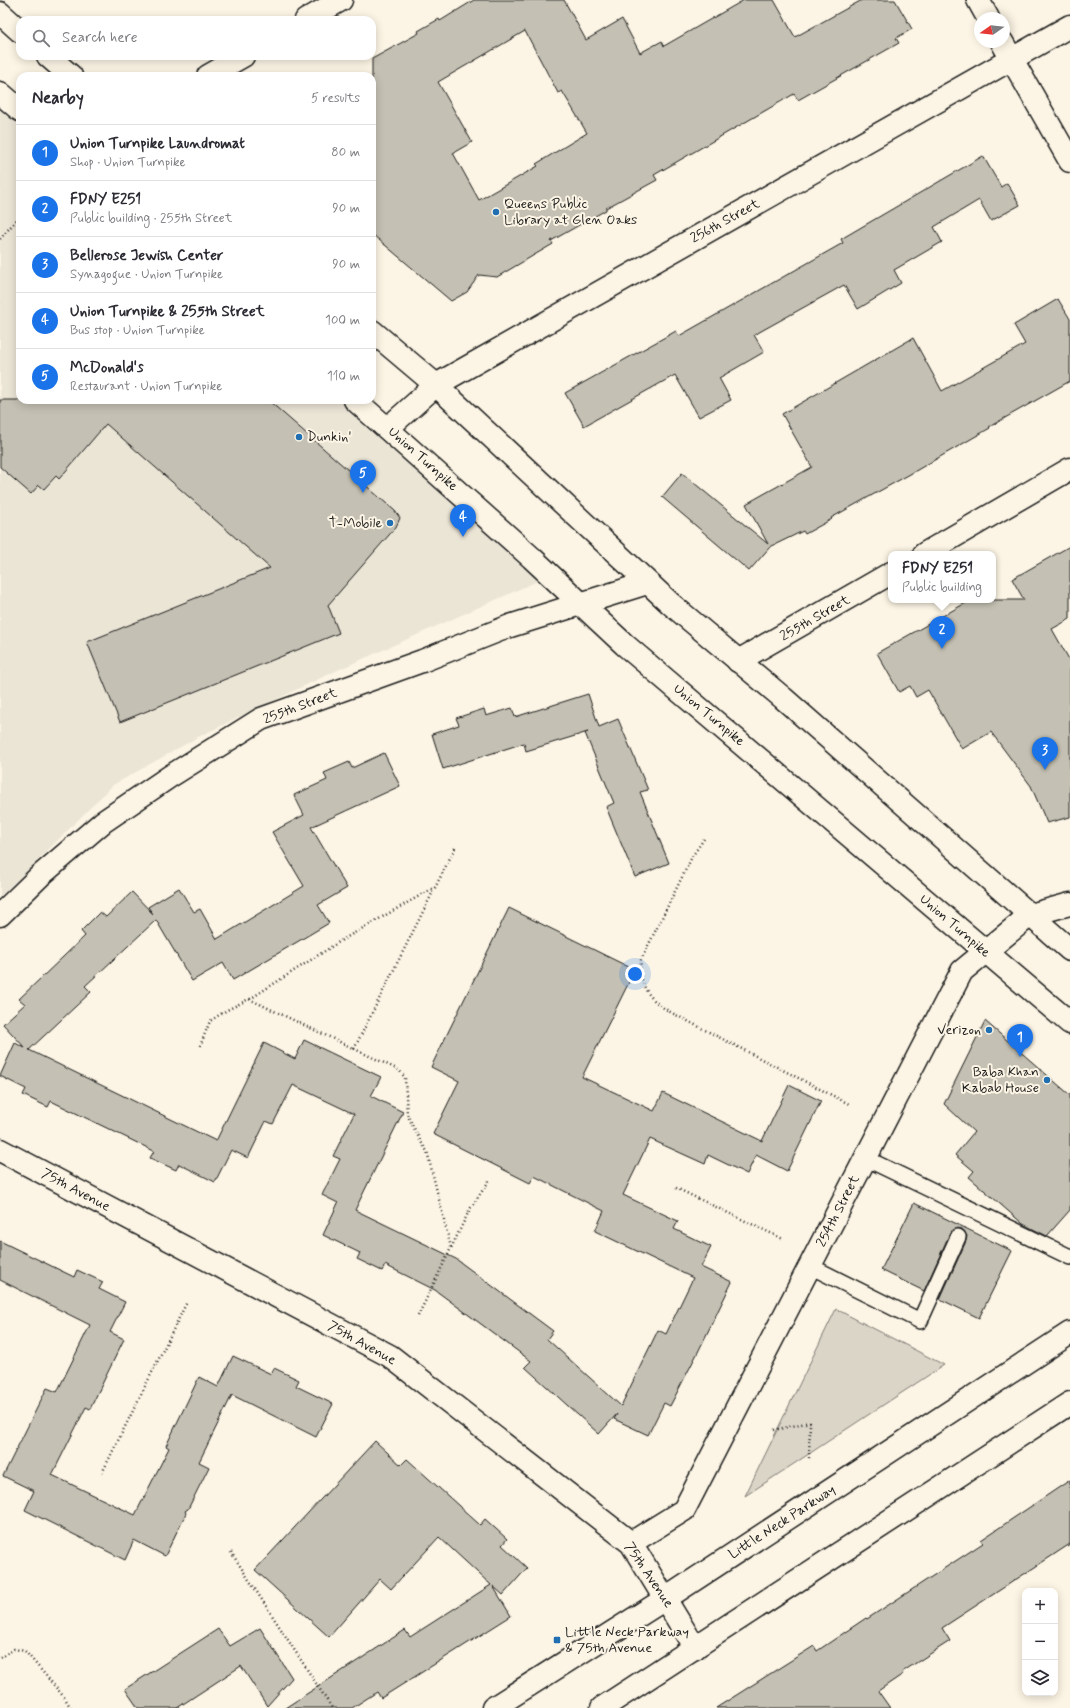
<!DOCTYPE html>
<html lang="en">
<head>
<meta charset="utf-8">
<style>
	:root { --surface:#fff; --page:#f7f7f7; --text:#2b2b33; --muted:#7c7c81; --line:#e1e1e2; --accent:#1a73e8 }
	body { margin:0; font-family:Mynerve,sans-serif; background:var(--page); color:var(--text) }
	.controls { position:absolute; right:12px; bottom:12px; display:grid; overflow:hidden; border-radius:8px; box-shadow:0 2px 10px #0003 }
	.controls button { width:36px; height:36px; display:grid; place-items:center; padding:0; border:0; border-bottom:1px solid var(--line); background:var(--surface); color:var(--text); font:20px sans-serif }
	.compass { position:absolute; left:974px; top:12px; width:36px; height:36px; border-radius:50%; background:var(--surface); box-shadow:0 2px 10px #0003; rotate:256deg }
	.you { position:absolute; left:635px; top:974px; width:14px; height:14px; margin:-10px; border:3px solid #fff; border-radius:50%; background:#1a73e8; box-shadow:0 0 0 6px #1a73e833 }
	.badge { display:grid; place-items:center; width:26px; height:26px; border-radius:50%; background:var(--accent); color:#fff; font-size:13px; font-weight:700 }
	.pin { position:absolute; translate:-50% -33px; filter:drop-shadow(0 1px 2px #0008) }
	.pin::after { content:''; position:absolute; top:21px; width:14px; height:12px; background:inherit; clip-path:polygon(0 0,100% 0,50% 100%) }
	.popup { position:absolute; left:888px; top:551px; width:108px; height:52px; box-sizing:border-box; display:grid; place-content:center; border-radius:8px; background:var(--surface); filter:drop-shadow(0 1px 3px #0005); font-size:13px; white-space:nowrap; color:var(--muted) }
	.popup b { font-size:15px; color:var(--text) }
	.popup::after { content:''; position:absolute; left:50%; top:100%; margin-left:-8px; border:8px solid transparent; border-top-color:var(--surface) }
	.list { margin:0; padding:0; list-style:none }
	h2 { display:flex; justify-content:space-between; align-items:center; height:52px; margin:0; padding:0 16px; font-size:17px }
	h2 small { font-size:13px; font-weight:400; color:var(--muted) }
	.list li { display:grid; grid-template-columns:26px 1fr auto; gap:12px; align-items:center; box-sizing:border-box; height:56px; padding:0 16px; border-top:1px solid var(--line) }
	.list b { display:block; font-size:15px; white-space:nowrap }
	.list p { margin:0; font-size:13px; white-space:nowrap; color:var(--muted) }
	.list em { font-size:13px; font-style:normal; color:var(--muted) }
	.icon { flex:none; width:22px; height:22px; fill:none; stroke:currentColor; stroke-width:2; stroke-linecap:round; stroke-linejoin:round }
	.map { position:relative; flex:none; width:1070px; height:1708px; overflow:hidden }
	.search { position:absolute; background:var(--surface); box-shadow:0 2px 10px #0003; left:16px; top:16px; width:360px; height:44px; display:flex; align-items:center; gap:10px; box-sizing:border-box; padding:0 14px; border-radius:12px; color:var(--muted); font-size:15px }
	.panel { position:absolute; background:var(--surface); box-shadow:0 2px 10px #0003; left:16px; top:72px; width:360px; height:332px; border-radius:12px }
	.map>svg:first-child { display:block }
	.built { fill:#ebe5d6 }
	.green { fill:#dbd5c8; stroke:#7c7872 }
	.building { fill:#c4c0b3; stroke:#1c1c1c; fill-rule:evenodd }
	.lines { fill:none; stroke-linecap:round; stroke-linejoin:round }
	.service-casing { stroke:#1c1c1c; stroke-width:18 }
	.minor-casing { stroke:#1c1c1c; stroke-width:25 }
	.secondary-casing { stroke:#1c1c1c; stroke-width:25 }
	.primary-casing { stroke:#1c1c1c; stroke-width:25 }
	.path { stroke:#1c1c1c; stroke-width:2.5; stroke-dasharray:1 3; stroke-linecap:butt }
	.service { stroke:#fcf5e5; stroke-width:15 }
	.minor { stroke:#fcf5e5; stroke-width:22 }
	.secondary { stroke:#fcf5e5; stroke-width:22 }
	.primary { stroke:#fcf5e5; stroke-width:22 }
	.poi-dot { fill:#1f6fb2; stroke:#fcf5e5; stroke-width:1.5 }
	.labels { text-anchor:middle; dominant-baseline:central; stroke-width:4; stroke-linejoin:round; paint-order:stroke }
	.poi-label { font-size:14px; fill:#1c1c1c; stroke:#fcf5e5; text-anchor:start }
	.street-label { font-size:14px; fill:#1c1c1c; stroke:#fcf5e5 }
</style>
</head>
<body>
<div class="map">
<svg width="1070" height="1708" viewBox="0 0 1070 1708">
	<rect width="100%" height="100%" fill="#fcf5e5"/>
	<filter id="ink" filterUnits="userSpaceOnUse"><feTurbulence type="fractalNoise" baseFrequency=".025" numOctaves="2"/><feDisplacementMap in="SourceGraphic" scale="8" xChannelSelector="R" yChannelSelector="G"/><feConvolveMatrix kernelMatrix="1 2 1 2 8 2 1 2 1" color-interpolation-filters="sRGB"/></filter>
	<g filter="url(#ink)">
		<!-- built -->
		<path class="built" d="M0,99l20,17v284h323l197,180 -211,94 -129,62 -87,49 -113,113z"/>
		<!-- green -->
		<path class="green" d="M836,1309l108,56 -199,131z"/>
		<!-- building -->
		<path class="building" d="M474,0h90l22,40 36,-21 18,34 22,-12 2,5 80,-46h30l21,37 67,-37h33l17,29 -16,9 3,5 -101,57 -4,-6 -140,81 3,5 -51,28v2l-55,31 2,3 -56,33 -18,-2 -12,17 -16,9 -79,-67v-175l47,-26 -1,-2 21,-12 1,2zM525,31l33,62 4,-2 25,42 -51,31 2,2 -59,34 -26,-47 19,-11 -34,-60z
			M983,156l18,31 6,-4 13,22 -29,16 -12,-21 -45,27 8,15 -48,28 7,13 -43,26 -14,-24 -90,50 10,17 -45,26 12,22 -32,17 -24,-42 -91,51 -19,-33 111,-62 3,5 164,-93 -2,-4z
			M1058,299l12,20v62l-81,46 1,1 -78,45 -81,45 1,1 -27,15 -2,-3 -33,16 -21,24 -87,-74 20,-24 86,71 -22,-40 66,-37 -30,-53 131,-76 29,53 83,-47 -11,-19z
			M0,400h268l127,111 5,7 -4,9 -68,78 11,28 -219,89 -33,-80 183,-74 -164,-144 -47,55 -3,-3 -12,13 -5,-4 -8,9 -31,-27z
			M1070,546v73l-18,10 18,32v156l-23,6 -16,-37 -40,-54 -29,17 -34,-59 -12,7 -6,-11 -11,6 -22,-39 94,-53h53l-12,-21z
			M588,694l11,33 19,-8 30,71 -8,2 29,71 -34,14 -29,-70 8,-4 -29,-70 3,-1 -62,19 -2,-8 -81,26 -11,-35 27,-9 -3,-7 28,-9 2,7 26,-8 3,9z
			M384,753l16,33 -89,41 36,61 -29,17 11,18 -96,57 -10,-17 -31,18 -36,-61 -71,66 6,6 -62,58 187,91 48,-98 31,16 9,-19 77,37 -10,19 32,16 -48,98 101,49 97,72 -6,8 74,67 37,-76 8,4 27,-56 -98,-47 9,-20 -70,-35 -4,7 -97,-49 26,-53 -28,-14 78,-159 126,62 -53,107 72,34 9,-18 99,48 27,-56 32,16 -34,70 -31,-16 -9,19 -39,-19 -3,9 -55,-25 -27,56 55,26 -4,8 37,18 -10,20 31,15 -33,68 -29,56 -6,-3 -16,32 -34,-16 3,-5 -18,20 -74,-67 6,-6 -96,-71 -50,-25 -3,6 -25,-12 3,-6 -37,-18 15,-32 -16,-8 18,-36 -7,-3 21,-42 -61,-29 -20,39 -7,-3 -18,37 -17,-8 -16,32 -36,-18 -3,6 -26,-12 4,-7 -103,-50 -3,6 -25,-12 3,-6 -26,-13 15,-33 10,5 -22,-24 22,-20 -6,-5 66,-63 -4,-5 19,-19 6,5 26,-25 21,22 -5,-7 31,-19 15,24 6,-3 17,30 87,-53 -32,-54 32,-17 -10,-20 33,-15 -3,-7 25,-11 3,6z
			M985,1021l85,74v115l-23,26 -24,-12 -54,-47 5,-6 -19,-16 19,-23 -30,-28z
			M914,1203l98,48 -33,67 -39,-19 26,-58 1,-5 -5,-7 -5,-1 -7,5 -26,58 -43,-21z
			M0,1241l74,36 3,-7 26,12 -4,7 26,13 -15,30 14,7 -34,70 -4,-2 -34,68 83,40 34,-67 -3,-2 33,-69 19,10 15,-31 38,18 3,-6 25,12 -3,6 37,18 -17,33 -84,-42 -33,67 10,5 -21,42 -3,2 1,2 -21,43 -31,-16 -9,20 -100,-50 9,-19 -31,-15 44,-88 10,4 33,-67 -90,-45z
			M375,1441l26,24 6,-6 73,66 5,-6 22,20 -5,6 25,23 -24,27 -10,-9 18,30 -130,82 -4,-6 -25,16h-67l120,-78 5,7 81,-52 -52,-48 -48,52 -11,-10 -51,58 -74,-67z
			M1070,1480v64l-128,84 8,13 -48,31 1,2 -25,17 12,17h-174l98,-62 3,5 49,-33 1,1 116,-76 -2,-3z
			M260,1628l32,50 -25,28 -26,-40 -64,42h-39l-13,-19 93,-60 12,17z"/>
		<g class="lines">
			<defs>
				<path id="service" d="M865,1158l205,99
					M810,1266l110,55 38,-84"/>
				<path id="minor" d="M978,0l10,18
					M306,20l35,-20
					M1002,42l68,119
					M208,76l35,-20
					M388,428l48,-43 634,-359
					M924,554l146,-85
					M738,661l153,-88
					M0,915l41,-40 62,-53 66,-45 92,-58 161,-58 88,-35 137,-43
					M0,1150l390,206 241,187 64,105
					M631,1543l53,-33 278,-539 68,-56 40,-11"/>
				<path id="secondary" d="M493,1708l172,-109 405,-266
					M602,1708l468,-305"/>
				<path id="primary" d="M0,13l20,18
					M48,56l23,20
					M0,93l20,17
					M372,331l64,54 235,219 112,94 287,252
					M355,400l177,158 93,87 445,378"/>
			</defs>
			<!-- service casing -->
			<use href="#service" class="service-casing"/>
			<!-- minor casing -->
			<use href="#minor" class="minor-casing"/>
			<!-- secondary casing -->
			<use href="#secondary" class="secondary-casing"/>
			<!-- primary casing -->
			<use href="#primary" class="primary-casing"/>
			<!-- path -->
			<path class="path" d="M0,239l20,-23
				M704,839l-11,16 -52,105c-3,26 9,41 31,53l177,91
				M250,999l92,-59 93,-53
				M200,1046l10,-25 17,-11 22,-11 150,71 6,8 2,36 14,28 6,9 24,97
				M354,1049l101,-201
				M676,1188l107,51
				M418,1316l52,-107 19,-28
				M774,1430l36,-8 -1,37
				M102,1473l85,-171
				M231,1552l101,156
				M0,1658l14,-9 11,2 39,46 7,11"/>
			<!-- service -->
			<use href="#service" class="service"/>
			<!-- minor -->
			<use href="#minor" class="minor"/>
			<!-- secondary -->
			<use href="#secondary" class="secondary"/>
			<!-- primary -->
			<use href="#primary" class="primary"/>
		</g>
	</g>
	<!-- markers -->
	<g class="poi-dot">
		<circle cx="496" cy="212" r="4"/>
		<circle cx="299" cy="437" r="4"/>
		<circle cx="390" cy="523" r="4"/>
		<circle cx="989" cy="1030" r="4"/>
		<circle cx="1047" cy="1080" r="4"/>
		<rect x="553" y="1636" width="8" height="8" rx="2"/>
	</g>
	<g class="labels">
		<!-- poi labels -->
		<g class="poi-label">
			<text x="504" y="204">Queens Public<tspan x="504" dy="16">Library at Glen Oaks</tspan></text>
			<text x="307" y="437">Dunkin'</text>
			<text x="382" y="523" text-anchor="end">T-Mobile</text>
			<text x="981" y="1030" text-anchor="end">Verizon</text>
			<text x="1039" y="1072" text-anchor="end">Baba Khan<tspan x="1039" dy="16">Kabab House</tspan></text>
			<text x="565" y="1632">Little Neck Parkway<tspan x="565" dy="16">&amp; 75th Avenue</tspan></text>
		</g>
		<!-- street labels -->
		<g class="street-label">
			<text transform="translate(725 221) rotate(-29)">256th Street</text>
			<text transform="translate(423 459) rotate(42)">Union Turnpike</text>
			<text transform="translate(815 618) rotate(-30)">255th Street</text>
			<text transform="translate(300 706) rotate(-21)">255th Street</text>
			<text transform="translate(709 715) rotate(40)">Union Turnpike</text>
			<text transform="translate(955 926) rotate(41)">Union Turnpike</text>
			<text transform="translate(76 1190) rotate(28)">75th Avenue</text>
			<text transform="translate(838 1211) rotate(-63)">254th Street</text>
			<text transform="translate(362 1343) rotate(29)">75th Avenue</text>
			<text transform="translate(782 1522) rotate(-33)">Little Neck Parkway</text>
			<text transform="translate(649 1575) rotate(56)">75th Avenue</text>
		</g>
	</g>
</svg>
<div class="controls">
<button>+</button>
<button>−</button>
<button><svg class="icon" aria-label="layers" viewBox="0 0 24 24"><path d="M12 4l9 5-9 5-9-5zM3 14l9 5 9-5"/></svg></button>
</div>
<svg class="compass" viewBox="-18 -18 36 36"><path d="M0-13l5 13h-10z" fill="#e53935"/><path d="M0 13l5-13h-10z" fill="#7c7c81"/></svg>
<div class="you"></div>
<div class="pin badge" style="left:1020px;top:1057px">1</div>
<div class="pin badge" style="left:942px;top:649px">2</div>
<div class="popup"><b>FDNY E251</b>Public building</div>
<div class="pin badge" style="left:1045px;top:770px">3</div>
<div class="pin badge" style="left:463px;top:537px">4</div>
<div class="pin badge" style="left:363px;top:493px">5</div>
<div class="search"><svg class="icon" aria-label="search" viewBox="0 0 24 24"><circle cx="10" cy="10" r="6"/><path d="M15 15l6 6"/></svg>Search here</div>
<section class="panel">
<h2>Nearby<small>5 results</small></h2>
<ul class="list">
<li><span class="badge">1</span><div><b>Union Turnpike Laundromat</b><p>Shop · Union Turnpike</p></div><em>80 m</em></li>
<li><span class="badge">2</span><div><b>FDNY E251</b><p>Public building · 255th Street</p></div><em>90 m</em></li>
<li><span class="badge">3</span><div><b>Bellerose Jewish Center</b><p>Synagogue · Union Turnpike</p></div><em>90 m</em></li>
<li><span class="badge">4</span><div><b>Union Turnpike &amp; 255th Street</b><p>Bus stop · Union Turnpike</p></div><em>100 m</em></li>
<li><span class="badge">5</span><div><b>McDonald's</b><p>Restaurant · Union Turnpike</p></div><em>110 m</em></li>
</ul>
</section>
</div>
</body>
</html>
